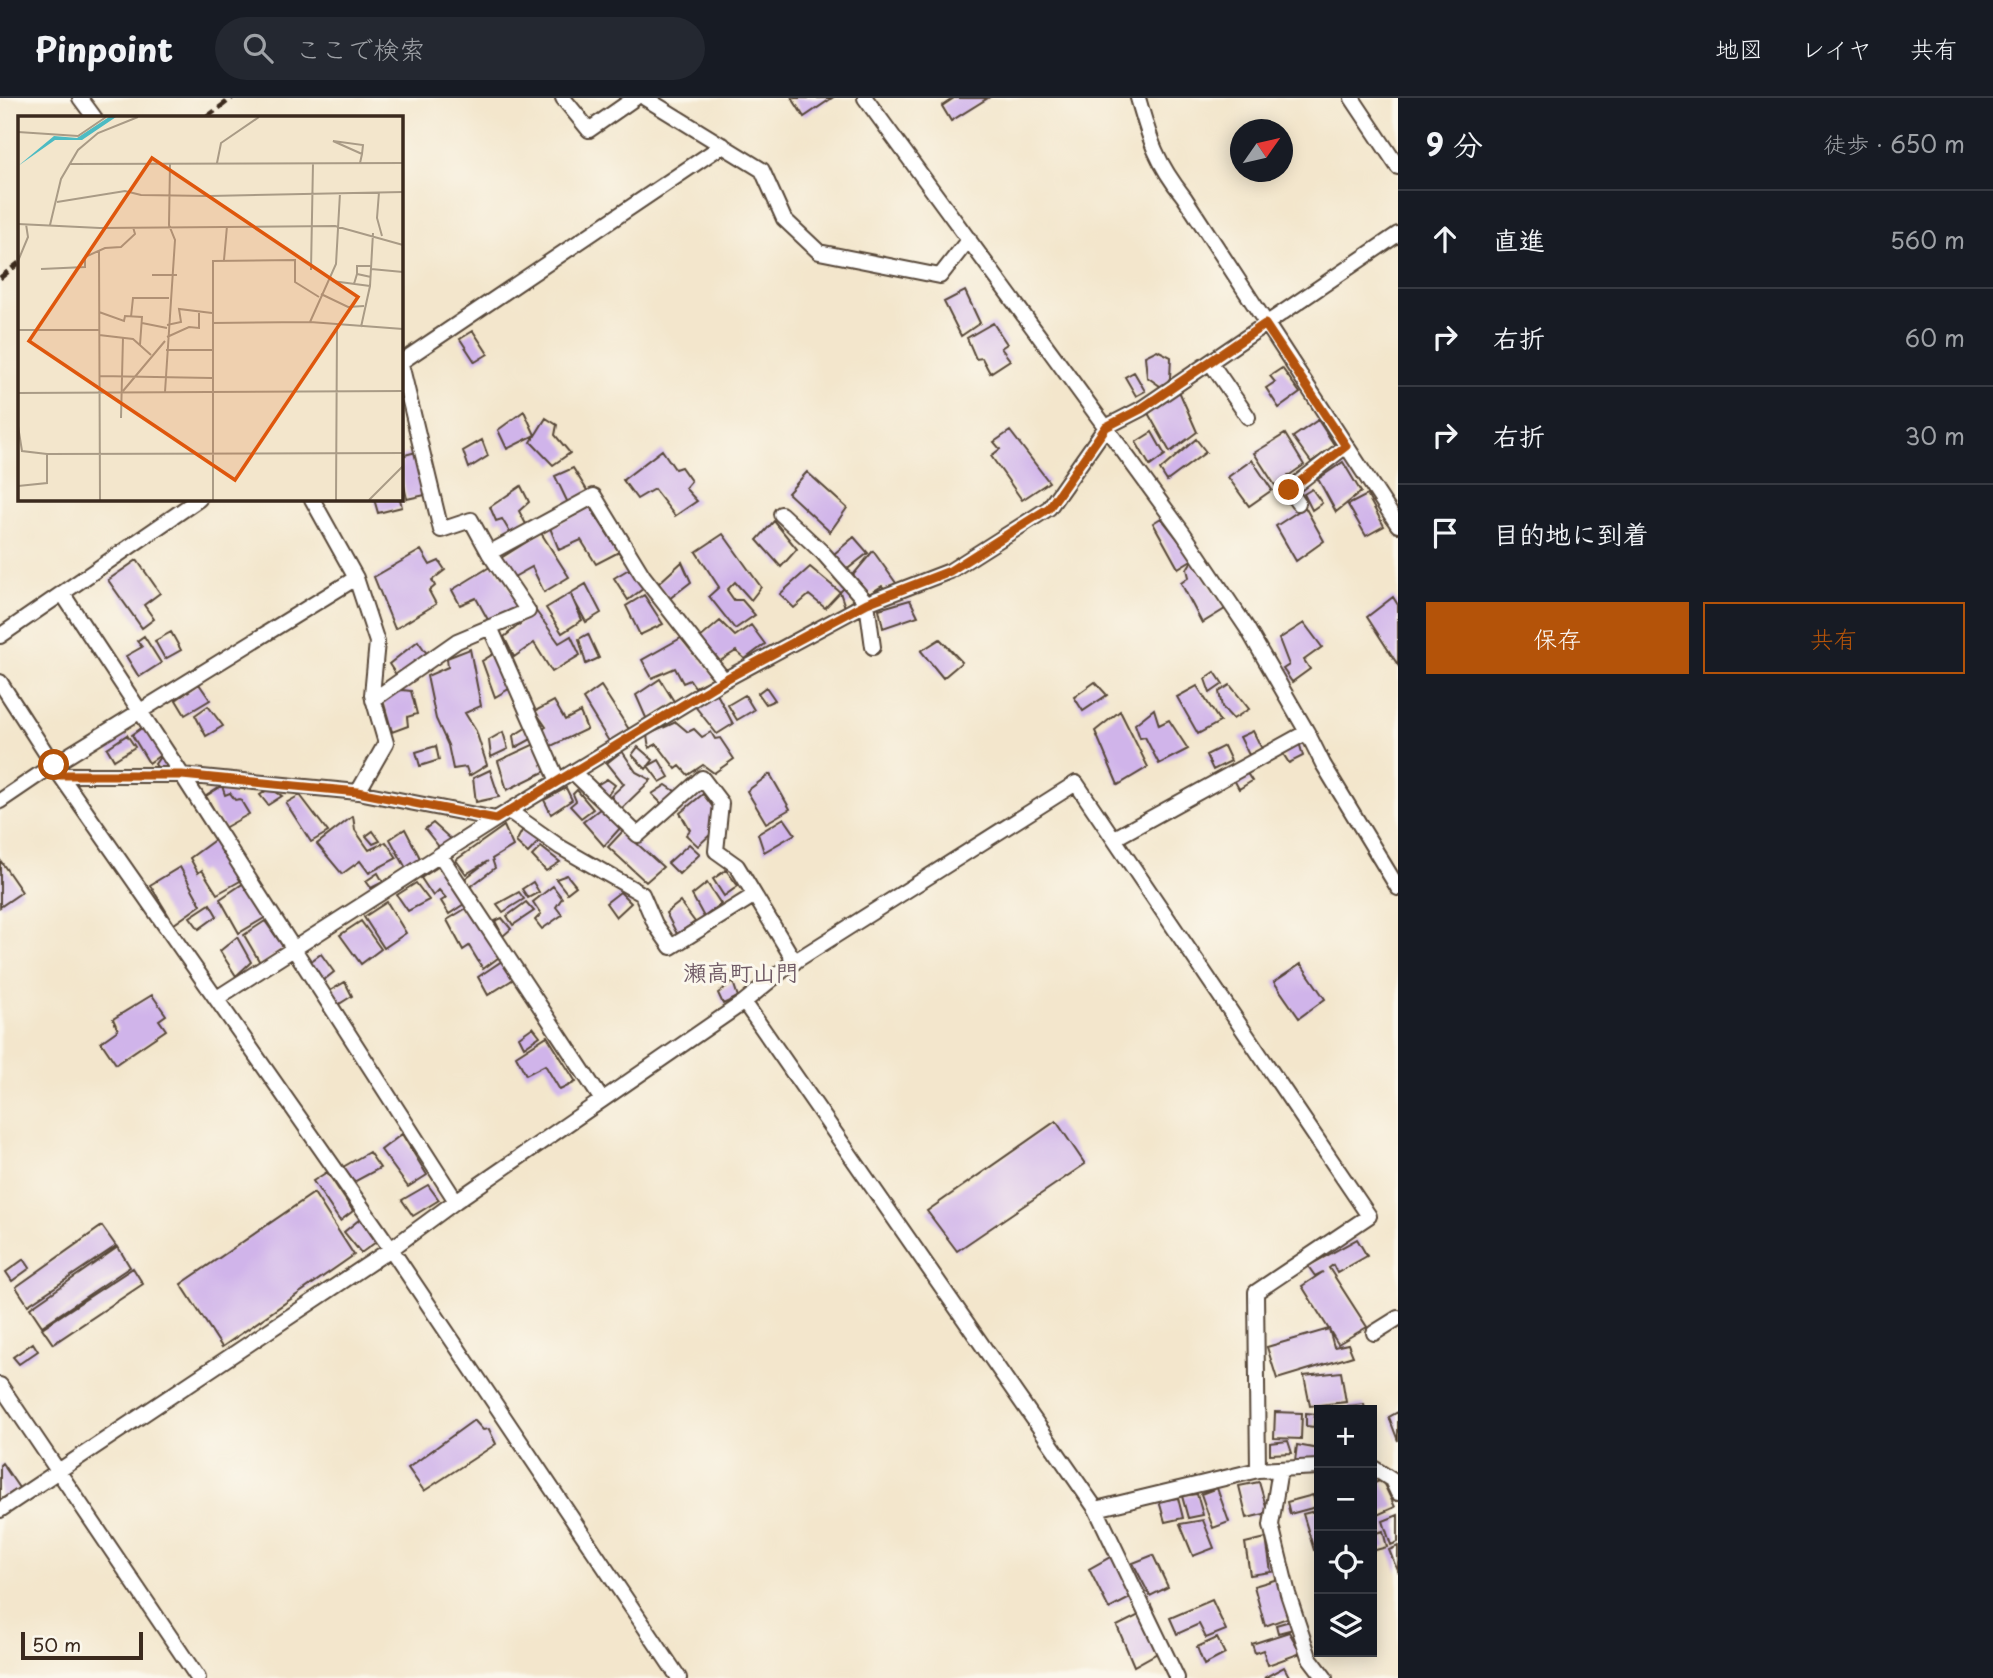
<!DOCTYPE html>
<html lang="ja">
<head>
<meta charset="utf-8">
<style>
	:root { --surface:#171b24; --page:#242831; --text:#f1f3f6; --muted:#9ea1a6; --line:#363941; --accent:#b45309 }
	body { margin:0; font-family:"Playpen Sans","Klee One",sans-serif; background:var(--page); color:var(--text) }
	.controls { position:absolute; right:21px; bottom:21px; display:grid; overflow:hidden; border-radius:0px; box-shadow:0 4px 18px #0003 }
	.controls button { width:63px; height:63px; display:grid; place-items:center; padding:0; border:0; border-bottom:2px solid var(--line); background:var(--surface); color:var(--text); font:35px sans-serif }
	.compass { position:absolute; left:1230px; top:21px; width:63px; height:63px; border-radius:50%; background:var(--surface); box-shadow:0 4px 18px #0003; rotate:56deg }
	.scale { position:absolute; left:21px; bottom:18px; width:122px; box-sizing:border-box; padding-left:7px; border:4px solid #3b2a1e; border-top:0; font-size:19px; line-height:24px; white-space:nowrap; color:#3b2a1e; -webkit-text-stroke:5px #fbf7ec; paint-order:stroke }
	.stop { position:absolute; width:21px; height:21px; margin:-16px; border:5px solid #b45309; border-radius:50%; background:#fff }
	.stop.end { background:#b45309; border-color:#fff; box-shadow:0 2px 7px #0008 }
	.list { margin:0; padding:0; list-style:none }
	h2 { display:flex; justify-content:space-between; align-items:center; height:91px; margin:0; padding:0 28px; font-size:30px }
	h2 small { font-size:23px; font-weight:400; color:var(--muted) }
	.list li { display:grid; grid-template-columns:46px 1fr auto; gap:21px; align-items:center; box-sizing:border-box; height:98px; padding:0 28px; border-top:2px solid var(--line) }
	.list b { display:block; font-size:26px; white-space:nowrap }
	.list em { font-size:23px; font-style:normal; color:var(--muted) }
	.actions { display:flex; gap:14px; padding:21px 28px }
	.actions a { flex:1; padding:16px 0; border:2px solid var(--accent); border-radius:0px; text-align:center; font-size:24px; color:var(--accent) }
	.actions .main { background:var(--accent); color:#fff }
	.icon { flex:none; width:38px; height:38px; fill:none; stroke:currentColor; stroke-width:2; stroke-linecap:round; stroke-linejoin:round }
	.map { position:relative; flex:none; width:1398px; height:1580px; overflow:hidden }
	header { display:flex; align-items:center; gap:42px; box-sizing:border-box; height:98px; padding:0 35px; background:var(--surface); border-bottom:2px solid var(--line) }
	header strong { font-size:33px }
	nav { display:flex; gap:38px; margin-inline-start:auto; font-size:24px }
	.search { width:490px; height:63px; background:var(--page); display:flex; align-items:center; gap:18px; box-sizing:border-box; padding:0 24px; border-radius:38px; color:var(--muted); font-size:26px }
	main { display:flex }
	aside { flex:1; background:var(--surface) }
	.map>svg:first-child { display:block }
	.building { fill:#d0b4ea }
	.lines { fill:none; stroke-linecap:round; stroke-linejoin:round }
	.minor-casing { stroke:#574638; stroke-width:18 }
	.minor { stroke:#fff; stroke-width:14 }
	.rail { stroke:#3b2a1e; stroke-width:5; stroke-dasharray:10 5; stroke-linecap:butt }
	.route { stroke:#b45309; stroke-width:9 }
	.labels { text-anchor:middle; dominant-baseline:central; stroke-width:6; stroke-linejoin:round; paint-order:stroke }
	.quarter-label { font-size:23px; font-weight:bold; fill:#6f5a65; stroke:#fbf7ec }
	.inset-road { fill:none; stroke:#a99b86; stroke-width:2 }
	.view { fill:#df570d; fill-opacity:0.15; stroke:#df570d; stroke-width:3.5 }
	.inset-edge { fill:none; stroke:#3b2a1e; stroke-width:3.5 }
</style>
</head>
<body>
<header>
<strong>Pinpoint</strong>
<div class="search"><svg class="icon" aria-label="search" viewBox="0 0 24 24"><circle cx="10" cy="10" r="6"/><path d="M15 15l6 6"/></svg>ここで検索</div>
<nav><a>地図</a><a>レイヤ</a><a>共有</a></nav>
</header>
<main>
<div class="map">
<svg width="1398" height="1580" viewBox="0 0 1398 1580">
	<rect width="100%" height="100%" fill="#fbf7ec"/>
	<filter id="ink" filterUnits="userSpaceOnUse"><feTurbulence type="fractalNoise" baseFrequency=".0143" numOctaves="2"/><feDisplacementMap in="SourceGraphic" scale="14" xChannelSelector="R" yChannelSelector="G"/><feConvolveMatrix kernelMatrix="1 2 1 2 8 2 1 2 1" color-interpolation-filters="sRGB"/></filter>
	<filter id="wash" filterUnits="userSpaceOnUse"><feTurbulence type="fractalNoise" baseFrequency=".00686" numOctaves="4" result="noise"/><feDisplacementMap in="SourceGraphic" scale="28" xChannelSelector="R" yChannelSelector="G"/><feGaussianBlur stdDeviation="1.57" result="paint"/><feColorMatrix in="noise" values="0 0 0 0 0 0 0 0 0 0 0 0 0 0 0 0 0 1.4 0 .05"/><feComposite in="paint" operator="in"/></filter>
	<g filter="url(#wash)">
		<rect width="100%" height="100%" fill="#f3e6cc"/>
		<g id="blocks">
			<!-- building -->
			<path class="building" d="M792,0h40l-28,19z
				M954,0h34l-37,23 -9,-15z
				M965,193l15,32 -19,13 -17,-34z
				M993,225l14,21 -6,4 9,12 -20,13 -8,-15 -6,1 -9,-21z
				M473,233l15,23 -13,8 -15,-23z
				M1157,252l14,7 -1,21 -7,10 -16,-11 -2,-21z
				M1282,270l18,25 -21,15 -13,-20 9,-6 -5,-6z
				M1134,274l11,19 -9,5 -11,-19z
				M1179,293l18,41 -27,20 -22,-39z
				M524,313l11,24 -28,14 -9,-19z
				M546,320l11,7 -2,10 15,18 -17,12 -22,-23z
				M1318,322l17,26 -24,16 -18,-25z
				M1010,333l39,51 -27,18 -31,-44 9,-7 -6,-7z
				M1152,334l13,23 -15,11 -14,-24z
				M1285,336l19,31 -16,11 3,5 -13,9 -24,-37z
				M1196,341l10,13 -39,29 -7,-11z
				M482,342l6,16 -19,12 -6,-17z
				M662,352l13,19 6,-2 10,14 -6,7 12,13 -22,15 -21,-27 -17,10 -14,-19z
				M416,354l9,43 -18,4 -6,-27v-16z
				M1252,362l20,30 -23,16 -21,-29z
				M1343,364l18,30 -25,20 -18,-33z
				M573,370l15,24 -20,11 -13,-27z
				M807,374l40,36 -17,24 -42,-39z
				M521,388l8,16 -10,9 8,15 -16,8 -9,-15 -6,2 -6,-14z
				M1312,391l10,14 -10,7 -8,-16z
				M1367,397l17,31 -18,10 -18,-31z
				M374,401h26l2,8 -24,6z
				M590,409l29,45 -23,12 -15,-24 -22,10 -9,-22z
				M1305,409l19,34 -28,20 -20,-35z
				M1161,420l32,41 32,50 -23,14 -21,-40 8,-6 -2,-8 6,-10 -15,9 -25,-45z
				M774,423l23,28 -16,18 -24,-27z
				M541,435l28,44 -25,15 -12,-25 -27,15 17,27 -30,18 -16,-29 -16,7 -8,-15 41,-25 12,17 -4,-24z
				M723,436l38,53 -10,13 -16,-18 -8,8 7,10h8l13,15 -20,14 -26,-33 10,-9 -23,-35z
				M854,439l14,16 -23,18 -11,-17z
				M421,452l9,15 9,-4 6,9 -13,10 3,6 -6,5 7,13 -41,25 -21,-52z
				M873,453l23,32 -10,7 -4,-4 -13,8 -16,-19z
				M137,462l23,33 -16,12 10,14 -12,9 -34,-48z
				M682,464l9,20 -22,17 -11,-15z
				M810,469l30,25 -15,16 -16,-13 -15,13 -14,-14z
				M629,471l15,19 -16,12 -14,-22z
				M852,482l6,17 -13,10 -5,-15z
				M586,486l15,29 -15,9 -15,-27 11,25 -20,13 -16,-25z
				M644,497l19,29 -23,11 -14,-29z
				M1393,499l5,8v60l-31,-48z
				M910,502l8,16 -35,12 -4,-19z
				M536,513l23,32 12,-7 9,19 -28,17 -18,-29 -20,14 -10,-20z
				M720,523l15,15 16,-11 14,19 -20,15 -9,-8 -16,10 -20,-23z
				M1304,525l18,24 -18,13 6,9 -18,13 -9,-13 6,-4 -10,-26z
				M171,534l10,18 -16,9 -10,-18z
				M588,536l11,24 -13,6 -7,-25z
				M144,538l17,27 -22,14 -13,-21 16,-9 -5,-6z
				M681,540l26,29 7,11 -19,9 -5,-7 -7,3 -8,-15 -23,10 -10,-18z
				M940,541l22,23 -19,16 -22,-27z
				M418,543l12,17 -31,21 -10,-15z
				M470,551l11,57 -16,7 11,18 11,34 -18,11 -3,-9 -13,2 -5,-24 -12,-26 -9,-43 21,-9 -1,-9z
				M500,552l19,33 -24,14 -13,-36z
				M1215,574l8,12 -13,9 -5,-14z
				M660,581l15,24 -28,17 -11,-25z
				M1095,584l12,13 -24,16 -9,-14z
				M199,586l11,16 -25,15 -9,-15z
				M1230,587l19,24 -16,10 -11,-12 -3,-15z
				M601,588l29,45 -20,12 -27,-44z
				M1197,588l23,36 -22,12 -21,-37z
				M766,589l9,13 -9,4 -8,-11z
				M402,592l9,1 6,23 -10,3 1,9 -16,6 -10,-35z
				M716,594l17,32 -16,10 -23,-29z
				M745,597l9,15 -17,10 -9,-15z
				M554,603l11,19 15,-8 7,17 -40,19 -7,-17 6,-4 -11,-16z
				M208,608l15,20 -17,10 -11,-21z
				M1154,611l5,16 10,-5 19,29 -29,15 -14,-27 -5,1 -5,-14z
				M1120,613l28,56 -30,18 -23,-54z
				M676,624l12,10 6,-3 8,8 9,-5 4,7 5,-1 14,21 -20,14 -11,-8 -15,10 -8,-9 -4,3 -19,-25 -8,4 -2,-13z
				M529,628l6,11 -20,11 -2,-12z
				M143,629l29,40 -12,4 -5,-7 7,-10 -13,9 -17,-28z
				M1253,633l9,18 -13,6 -9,-18z
				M503,634l5,17 -17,8 -2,-17z
				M127,637l8,12 -21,13 -7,-12z
				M1299,644l4,14 -14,7 -7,-11z
				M537,645l11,27 -41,20 -9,-29z
				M436,648l3,14 -19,6 -4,-14z
				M1224,648l7,15 -18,9 -7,-15z
				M638,649l15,13 -7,9 -14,-14z
				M622,653l14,21 15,8 -30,29 -10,-13 13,-12 -17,-21z
				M659,662l10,17 -9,5 -12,-16z
				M1243,669l9,14 -13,8 -8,-15z
				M490,672l9,27 -23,5 -3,-24z
				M770,676l20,35 -24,14 -19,-32z
				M607,681l8,6 -8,11 -10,-11z
				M666,687l12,8 -14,13 -12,-12z
				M222,688l3,9 5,-2 5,7 5,-1 9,15 -25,14 -18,-32z
				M270,690l12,8 -14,9 -8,-10z
				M566,690l6,12 -21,14 -7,-14z
				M577,692l16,19 -12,9 -11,-12 6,-5 -3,-7z
				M703,696l12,16 -2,22 -15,14 -12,-11 4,-5 -10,-17z
				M300,697l28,37 -17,10 -25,-39z
				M600,711l21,18 -17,19 -21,-24z
				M353,718l2,14 14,20 17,-8 11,16 -28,15 -9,-12 -18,13 -25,-30z
				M784,720l11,16 -31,18 -6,-18z
				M433,725l20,18 -13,7 -15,-19z
				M504,728l9,20 -21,13 3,9 -25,19 -7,-7 25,-19 -22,13 -10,-14z
				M524,729l16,13 -12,13 -12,-11z
				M405,731l16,31 -14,10 -17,-31z
				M373,733l7,10 -7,3 -7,-8z
				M623,733l40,36 -17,15 -38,-35z
				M216,741l26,41 -25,14 -15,-24 -4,3 -8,-15z
				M689,746l11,10 -21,20 -11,-11z
				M541,749l19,15 -14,9 -14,-15z
				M0,762l22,32 -22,15z
				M444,765l23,39 -18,12 -8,-13 5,-3 -7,-8 -6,6 -12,-18z
				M180,769l21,38 -27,19 -24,-39z
				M726,772l12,16 -14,10 -11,-17z
				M378,775l5,9 -12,6 -5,-7z
				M567,777l9,11 -9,7 -11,-14z
				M533,784l6,10 -11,6 -6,-9z
				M244,785l22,34 -27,16 -19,-34z
				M416,785l13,17 -21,11 -11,-16z
				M707,785l14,21 -17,13 -12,-22z
				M553,788l9,12 -6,9 6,8 -20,14 -7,-9 6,-6 -8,-12z
				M519,794l5,7 -21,13 -6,-8z
				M620,794l11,11 -15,14 -10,-14z
				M387,804l19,31 -22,15 -20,-31z
				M526,804l8,9 -21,14 -6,-9z
				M680,804l15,20 -18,12 -11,-21z
				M210,806l7,12 -18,13 -9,-12z
				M470,808l32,49 -19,14 -14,-23 -6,4 -16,-30z
				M502,820l9,11 -8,7 -8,-15z
				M265,823l19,27 -23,16 -17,-29z
				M361,823l20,28 -20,15 -21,-29z
				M237,839l14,25 -15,14 -16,-25z
				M321,856l13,18 -14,11 -13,-19z
				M505,861l12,18 -29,18 -10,-18z
				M1301,866l24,35 -26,19 -25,-36z
				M345,884l7,14 -16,10 -8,-14z
				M733,884l5,15 -15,7 -5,-11z
				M152,897l14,20 -7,5 7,10 -50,34 -15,-22 17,-12 -5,-11z
				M533,929l7,9 -16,11 -5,-10z
				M547,938l29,46 -16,8 -15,-25 -19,10 -10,-19z
				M1056,1023l29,43 -128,87 -30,-40z
				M402,1036l25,41 -19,12 -27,-37z
				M369,1054l11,16 -26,14 -11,-15z
				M327,1074l26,39 -13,10 -27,-40z
				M428,1087l11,15 -26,16 -11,-16z
				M314,1095l40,62 -132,92 -41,-63z
				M360,1121l16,23 -15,11 -17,-21z
				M102,1128l14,20 -88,59 -12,-18z
				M1357,1141l10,17 -30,17 -4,-8 -4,3 38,59 -29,17 -36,-58 21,-14 -8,4 -7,-10z
				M118,1149l12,20 -88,59 -12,-18z
				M24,1161l6,9 -18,13 -6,-9z
				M133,1170l10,16 -90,60 -11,-16z
				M1329,1231l5,18 14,-3 5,12 -76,23 -10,-32z
				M33,1245l5,8 -19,13 -6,-7z
				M1341,1274l5,30 -36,4 -6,-30z
				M1364,1306l1,6h-17v-4z
				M1275,1314l27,1 -1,26 -27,-1z
				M1398,1314v29l-9,-24z
				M1306,1315l9,1 -1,13 -8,-1z
				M474,1322l9,10 6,-1 7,15 -72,47 -16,-23z
				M1288,1343l4,12 -22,1v-11z
				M1297,1347l22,4 -1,15 -23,-3z
				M2,1365l17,25 -19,12v-35z
				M1382,1382l13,27 -20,9 -3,-7v-25z
				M1259,1384l9,31 -21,5 -8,-32z
				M1217,1390l12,34 -16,6 -12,-34z
				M1197,1396l6,21 -15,3 -6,-22z
				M1313,1397l3,12 -26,7 -3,-12z
				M1178,1400l5,20 -18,4 -6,-21z
				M1319,1412v39l-5,1 -11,-36z
				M1398,1417v27l-7,3 -8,-24z
				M1203,1422l11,28 -21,8 -13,-32z
				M1383,1433l4,16 -15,4v-17z
				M1266,1440l5,34 -21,3 -5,-32z
				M1398,1448v26l-9,-22z
				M1114,1457l20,41 -25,13 -20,-40z
				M1153,1457l15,32 -18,9 -17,-33z
				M1278,1481l12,38 -25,9 -11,-40z
				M1212,1502l14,30 -20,8 -7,-14 -22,10 -7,-16z
				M1141,1516l18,38 -25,14 -17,-40z
				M1290,1523l3,8 -15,4 -2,-8z
				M1289,1534l12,21 -33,12 -5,-15 -8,3 -3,-9z
				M1217,1540l8,16 -21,11 -7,-18z
				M1284,1569l6,11h-26z"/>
		</g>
	</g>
	<g filter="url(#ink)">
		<use href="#blocks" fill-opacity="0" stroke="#574638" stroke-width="2"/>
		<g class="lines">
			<defs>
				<path id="minor" d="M80,0l14,19
					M563,0l26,32 46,-32
					M645,0l117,72 22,49 35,33 121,24 29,-37
					M865,0l318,435 64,95 60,104 16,32 75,124
					M1138,0c12,42 18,64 46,99l214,328
					M1352,0l46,69
					M401,264l322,-217
					M1210,264l38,55
					M312,401l44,79 21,64 -5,53 14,48 -28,49
					M1298,405l-9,-13 57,-44
					M781,416l42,39 44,50 6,44
					M489,455l105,-57 49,80 81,104
					M62,495l120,182 274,426
					M490,529l68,154
					M0,538l199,-137
					M0,584l60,93 331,474 288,429
					M373,602l84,-59 71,-30 -39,-58 -18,-33 -30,10 -40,-166
					M573,674l65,63 64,-57 19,25 -5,48 21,15 58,96
					M60,677h122l176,17 138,27
					M0,703l53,-36 303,-187
					M509,713l51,36 82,47 13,30 16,23 82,-51
					M1115,740l192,-106
					M440,757l162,245
					M217,900l279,-179 228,-139 143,-77 83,-32 99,-63 57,-81 35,-18 257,-175
					M744,904l352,507 81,169
					M1374,1235l24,-15
					M0,1287l198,293
					M1372,1369l20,13 6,13
					M1280,1371l-9,56 17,69 21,63 16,21
					M1096,1411l162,-39 61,-3
					M0,1412l391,-261 65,-48 288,-199 45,-37 287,-182 293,433 -113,76 2,178"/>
			</defs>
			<!-- minor casing -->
			<use href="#minor" class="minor-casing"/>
			<!-- minor -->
			<use href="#minor" class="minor"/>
			<!-- rail -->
			<path class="rail" d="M207,19l25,-19
				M0,180l19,-15"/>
		</g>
	</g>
	<g class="lines" filter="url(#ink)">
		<!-- route -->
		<path class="route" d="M54,667l6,10h122l176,17 138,27 228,-139 143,-77 83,-32 99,-63 57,-81 35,-18 124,-85 81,122 -57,44"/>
	</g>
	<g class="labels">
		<!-- quarter labels -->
		<g class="quarter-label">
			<text x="741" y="873">瀬高町山門</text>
		</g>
	</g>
	<!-- overview -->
	<g transform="translate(18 18)">
		<rect width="385" height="385" fill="#f3e6cc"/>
		<path d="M91,1h7l-34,23h-27l-37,26 36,-30 23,2z" fill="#4cbbc3"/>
		<path class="inset-road" d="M0,16l60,4 28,-19M199,47l4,-20 38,-26M342,47l2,-9 1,-9 -30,-4 29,13M52,48l333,-1M361,76l-2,26 5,18M39,86l68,-11 16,4 68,1 194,-4M0,108l82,4 235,-2 68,19M32,109l11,-46 17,-29 20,-17 40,-16M81,135l1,249M206,144l3,-34M0,145l10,-24 -2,-13M23,153l44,-2v-10l20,-9 16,-1 14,-13 -2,-7M353,153l32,3M293,154l2,-107M339,158v-8h15M134,159h25M314,165l38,5M336,168l3,-10 14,3M303,178l27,13 16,-1M81,196l25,9 1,-5 17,1 -2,28M113,201l2,-19h36M292,206l26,-58 4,-71M124,207l25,5M194,207l98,-1 93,7M149,209l14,-3 -2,-13 33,4M343,211l9,-41 3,-53M0,214h81M81,219l34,4 18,16M149,221l22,-10 10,1v-15M148,234h47M81,260l113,2M105,275l42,-50M147,276l10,-152 -6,-15 1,-61M0,277l385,-2M103,302l2,-81M0,310l4,25 25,3 356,-1M0,370l29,-3v-28M195,384v-239l82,-1v22l24,15M318,384l1,-174M351,384l34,-34"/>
		<path class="view" d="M134,42l206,139 -123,183 -206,-139z"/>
		<rect width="385" height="385" class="inset-edge"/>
	</g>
</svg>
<div class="controls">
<button>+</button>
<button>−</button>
<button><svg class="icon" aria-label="locate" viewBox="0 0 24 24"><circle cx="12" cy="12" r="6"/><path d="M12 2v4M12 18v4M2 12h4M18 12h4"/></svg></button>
<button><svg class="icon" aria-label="layers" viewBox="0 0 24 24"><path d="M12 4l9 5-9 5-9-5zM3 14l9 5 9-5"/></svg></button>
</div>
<svg class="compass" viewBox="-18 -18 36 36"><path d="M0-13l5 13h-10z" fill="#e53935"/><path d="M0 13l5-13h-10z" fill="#9ea1a6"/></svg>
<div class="scale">50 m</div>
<div class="stop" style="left:54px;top:667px"></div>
<div class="stop end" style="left:1289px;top:392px"></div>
</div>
<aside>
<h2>9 分<small>徒歩 · 650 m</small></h2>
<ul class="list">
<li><svg class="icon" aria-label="ahead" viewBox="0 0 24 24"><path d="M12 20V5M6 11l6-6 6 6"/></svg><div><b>直進</b></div><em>560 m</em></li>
<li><svg class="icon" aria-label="right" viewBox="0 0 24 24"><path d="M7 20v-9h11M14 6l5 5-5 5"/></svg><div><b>右折</b></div><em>60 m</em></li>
<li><svg class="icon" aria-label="right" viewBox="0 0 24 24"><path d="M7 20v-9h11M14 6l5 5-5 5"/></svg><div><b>右折</b></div><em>30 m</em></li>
<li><svg class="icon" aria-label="arrive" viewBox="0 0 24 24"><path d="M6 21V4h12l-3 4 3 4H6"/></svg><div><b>目的地に到着</b></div></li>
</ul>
<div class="actions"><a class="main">保存</a><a>共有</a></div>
</aside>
</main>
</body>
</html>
